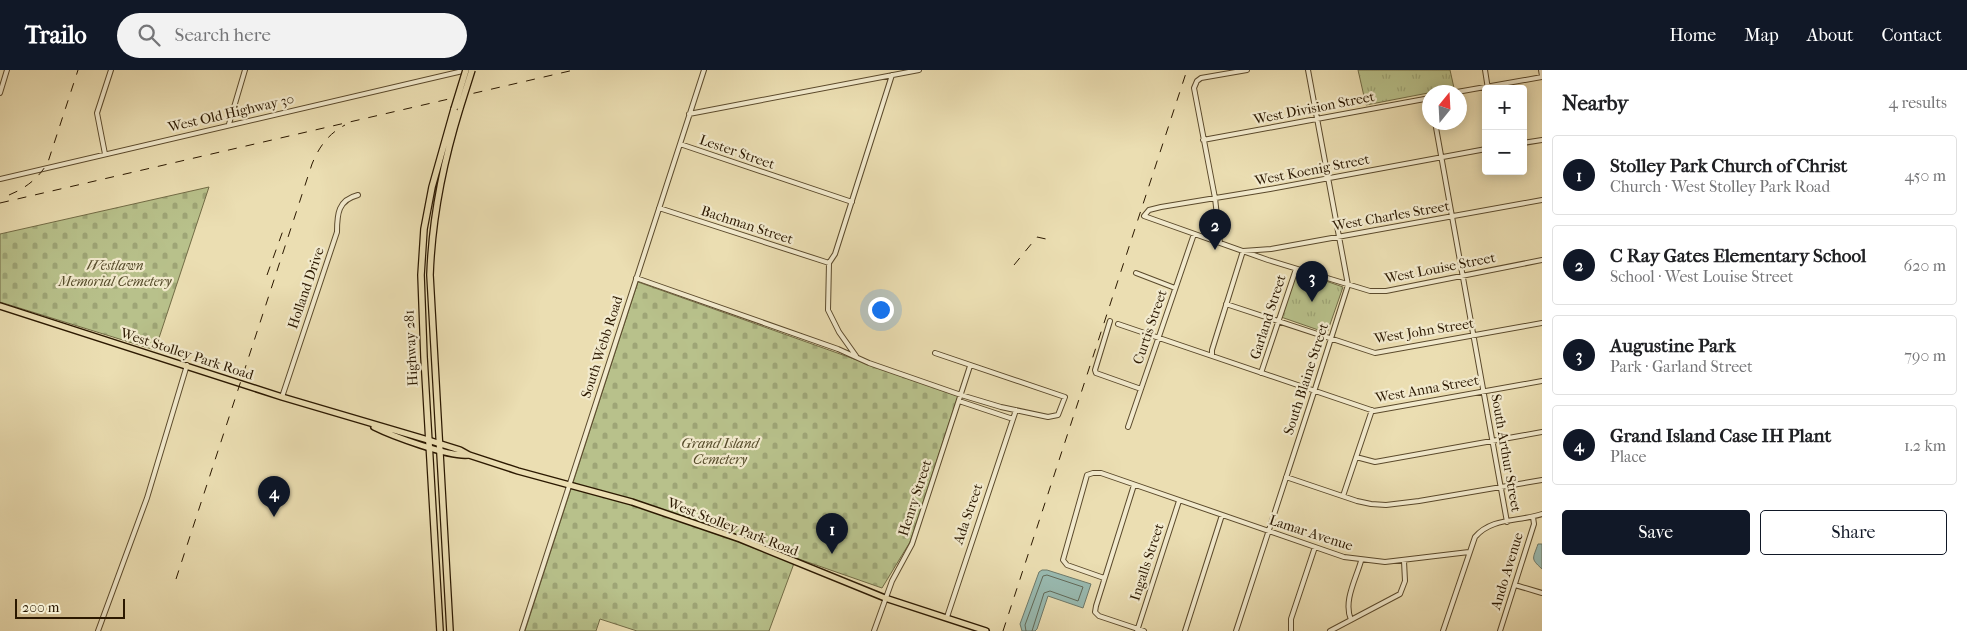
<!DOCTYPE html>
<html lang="en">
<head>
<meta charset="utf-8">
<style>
	:root { --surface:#fff; --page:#f2f2f2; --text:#202124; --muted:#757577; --line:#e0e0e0; --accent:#111827 }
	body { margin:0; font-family:"IM FELL French Canon",serif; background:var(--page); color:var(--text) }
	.controls { position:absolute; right:15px; top:15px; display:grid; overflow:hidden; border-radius:5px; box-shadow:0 2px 12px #0003 }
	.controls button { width:45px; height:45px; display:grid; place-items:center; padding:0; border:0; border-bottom:1px solid var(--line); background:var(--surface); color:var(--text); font:25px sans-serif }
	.compass { position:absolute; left:1422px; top:15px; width:45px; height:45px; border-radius:50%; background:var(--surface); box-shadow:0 2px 12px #0003; rotate:18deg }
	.scale { position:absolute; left:15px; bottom:12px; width:110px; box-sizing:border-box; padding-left:5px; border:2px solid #2b1800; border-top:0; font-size:14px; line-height:18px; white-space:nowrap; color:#2b1800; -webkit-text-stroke:4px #f2eacd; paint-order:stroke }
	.you { position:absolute; left:880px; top:239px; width:18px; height:18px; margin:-12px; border:4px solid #fff; border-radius:50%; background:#1a73e8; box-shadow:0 0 0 8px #1a73e833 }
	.badge { display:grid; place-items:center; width:32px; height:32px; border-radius:50%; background:var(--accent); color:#fff; font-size:16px; font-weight:700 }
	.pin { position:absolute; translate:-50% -41px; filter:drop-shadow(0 1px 2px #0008) }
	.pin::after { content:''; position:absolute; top:26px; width:18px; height:15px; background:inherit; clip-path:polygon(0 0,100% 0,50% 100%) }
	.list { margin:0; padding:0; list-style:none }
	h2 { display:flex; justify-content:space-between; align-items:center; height:65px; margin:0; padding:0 20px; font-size:21px }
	h2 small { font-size:16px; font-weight:400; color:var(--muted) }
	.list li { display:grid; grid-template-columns:32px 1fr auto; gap:15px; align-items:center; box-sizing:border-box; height:80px; margin:0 10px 10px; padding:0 10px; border:1px solid var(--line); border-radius:5px }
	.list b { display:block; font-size:19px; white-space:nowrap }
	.list p { margin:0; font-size:16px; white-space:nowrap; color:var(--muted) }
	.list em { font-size:16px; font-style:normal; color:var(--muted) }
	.actions { display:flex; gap:10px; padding:15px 20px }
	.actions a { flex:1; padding:11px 0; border:1px solid var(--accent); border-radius:5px; text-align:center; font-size:18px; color:var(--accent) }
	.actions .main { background:var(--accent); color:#fff }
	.icon { flex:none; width:28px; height:28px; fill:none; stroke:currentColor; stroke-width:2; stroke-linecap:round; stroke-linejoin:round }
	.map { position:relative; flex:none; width:1542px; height:561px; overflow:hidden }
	header { display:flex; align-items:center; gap:30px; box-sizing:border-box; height:70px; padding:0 25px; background:var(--accent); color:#fff }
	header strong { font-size:24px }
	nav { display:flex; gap:28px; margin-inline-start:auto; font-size:18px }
	.search { width:350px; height:45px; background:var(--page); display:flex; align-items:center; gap:12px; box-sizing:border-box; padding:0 18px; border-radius:28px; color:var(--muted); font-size:19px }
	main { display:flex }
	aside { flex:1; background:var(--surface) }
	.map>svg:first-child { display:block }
	.cemetery { fill:url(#cemetery-stones); stroke:#726c46 }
	.park { fill:url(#park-tufts); stroke:#726c46 }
	.water { fill:#99bbb2; stroke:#6d7a6b }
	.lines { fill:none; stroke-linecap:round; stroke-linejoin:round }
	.shore { stroke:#626a59; stroke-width:1 }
	.minor-casing { stroke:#5b4a2c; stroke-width:6 }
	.major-casing { stroke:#2b1800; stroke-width:8 }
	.highway-casing { stroke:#2b1800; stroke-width:8 }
	.minor { stroke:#f2eacd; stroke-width:4 }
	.major { stroke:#ebdeb2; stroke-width:5 }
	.highway { stroke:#ebdeb2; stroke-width:5.5 }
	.rail { stroke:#2b1800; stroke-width:1; stroke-dasharray:9 9; stroke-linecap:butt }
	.highway-bridge-casing { stroke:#2b1800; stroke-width:8; stroke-linecap:butt }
	.highway-bridge { stroke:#ebdeb2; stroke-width:5.5 }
	.labels { text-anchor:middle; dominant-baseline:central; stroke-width:4.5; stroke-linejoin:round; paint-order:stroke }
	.street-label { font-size:14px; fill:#2b1800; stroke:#f2eacd }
	.park-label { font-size:14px; font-style:italic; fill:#554b2a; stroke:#f2eacd }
</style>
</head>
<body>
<header>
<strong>Trailo</strong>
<div class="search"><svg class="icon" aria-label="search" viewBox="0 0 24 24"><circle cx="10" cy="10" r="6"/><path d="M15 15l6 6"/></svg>Search here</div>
<nav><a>Home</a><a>Map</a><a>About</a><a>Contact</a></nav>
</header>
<main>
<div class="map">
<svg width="1542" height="561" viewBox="0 0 1542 561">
	<defs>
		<pattern id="cemetery-stones" width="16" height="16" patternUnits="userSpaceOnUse" patternTransform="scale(1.25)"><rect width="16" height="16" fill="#b8c18b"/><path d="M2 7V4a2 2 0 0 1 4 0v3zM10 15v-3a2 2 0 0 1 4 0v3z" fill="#9ea576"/></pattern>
		<pattern id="park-tufts" width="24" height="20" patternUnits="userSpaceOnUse" patternTransform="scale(1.25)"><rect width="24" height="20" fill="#b8c18b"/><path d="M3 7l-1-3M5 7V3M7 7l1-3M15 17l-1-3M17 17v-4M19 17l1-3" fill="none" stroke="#9ea576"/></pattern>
	</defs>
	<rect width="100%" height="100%" fill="#ebdeb2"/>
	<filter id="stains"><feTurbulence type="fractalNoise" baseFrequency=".004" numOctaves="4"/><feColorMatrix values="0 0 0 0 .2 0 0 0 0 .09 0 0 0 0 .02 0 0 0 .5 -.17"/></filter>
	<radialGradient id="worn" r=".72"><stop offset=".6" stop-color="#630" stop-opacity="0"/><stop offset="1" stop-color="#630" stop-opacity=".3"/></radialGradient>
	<!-- cemetery -->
	<path class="cemetery" d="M209,117l-54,163 -155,-48v-68z
		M638,212l320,114 -48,146 -28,46 -86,-30 -27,73h-132l-37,-12 -4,12h-71z"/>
	<!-- park -->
	<path class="park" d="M1358,0h92l4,18 -88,17z
		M1297,201l46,16 -16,46 -46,-16z"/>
	<!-- water -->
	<path class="water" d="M1538,474h4v25c-12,-11 -9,-10 -4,-25z
		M1042,500h5l44,14 -8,24 -35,-12 -11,33 -2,2h-13l-2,-7 19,-52z"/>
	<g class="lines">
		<!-- shore -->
		<path class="shore" d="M1026,561l-1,-6 18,-49 4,-1 36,12 -5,14 -28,-10 -6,2 -12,38"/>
		<defs>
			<path id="minor" d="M1485,0l3,19
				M1541,0l1,6
				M1457,22l85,-15
				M0,23l7,-23
				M689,44l230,-44
				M1435,52l72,400
				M229,54l16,-54
				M1203,70l227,-42
				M1523,73l19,-3
				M680,74l172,58
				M1486,79l-216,40 -109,18 -12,3 -5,6 124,44 102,31h16l156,-31
				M105,84l-8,-41 14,-43
				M0,109l467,-109
				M659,138l170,55
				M1220,173l-5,-45 -21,-110 3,-7 4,-3 46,-8
				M1136,203l39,15
				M636,208l202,71 31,14 92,32 40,12 47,10 10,-2 7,-18 -130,-44
				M1226,234l149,49 167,-30
				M1110,251l-15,49 1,3 45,16
				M1118,254l256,87 168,-30
				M856,286l-17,-24 -11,-22 1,-47 6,-9 57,-179
				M1212,286v-6l31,-99 28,-2 271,-49
				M1261,303l35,-104
				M282,327l55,-165c0,-18 1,-32 21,-37
				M959,331l54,18
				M1128,357l66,-193
				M1356,387l19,5 167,-30
				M1286,407l71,24 14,3 15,1 33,-4 123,-21
				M1134,415l-38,121 -1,6 4,4 45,15
				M1343,426l29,-86
				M1104,508l-37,-13 -4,-5 24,-85 6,-2h8l243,84 41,5 84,-10
				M1515,515l27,8
				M947,547l69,-207
				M1351,550c-8,-19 5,-41 10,-59
				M98,561l49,-133 40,-133
				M522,561l182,-561
				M874,561l18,-50 20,-37 58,-178
				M1137,561l42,-130
				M1185,561l37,-116
				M1236,561l78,-239 34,-107 -40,-215
				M1291,561v-12l24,-72
				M1330,561l70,-37 5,-13 -1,-20
				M1443,561l32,-94c17,-20 44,-15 67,-23
				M1500,561l34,-107 -1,-7"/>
			<path id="major" d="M0,236l282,91 146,43 32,10 9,5 49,16 114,31 108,37 145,59 101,33
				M374,357c18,9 75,30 94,28"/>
			<path id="highway" d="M440,561l-16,-274 -3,-82 3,-46 8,-42 22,-78
				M450,561l-20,-356c2,-58 13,-112 30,-167"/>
		</defs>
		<!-- minor casing -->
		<use href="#minor" class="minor-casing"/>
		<!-- major casing -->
		<use href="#major" class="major-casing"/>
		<!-- highway casing -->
		<use href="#highway" class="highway-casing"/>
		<!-- minor -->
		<use href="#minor" class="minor"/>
		<!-- major -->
		<use href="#major" class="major"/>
		<!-- highway -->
		<use href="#highway" class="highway"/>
		<!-- rail -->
		<path class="rail" d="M9,125c17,-7 30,-17 39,-33l30,-92
			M0,133l574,-133
			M1014,195l23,-28 9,2
			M267,205l18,-50
			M176,509l136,-415c7,-17 16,-30 33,-39
			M1003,561l184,-561"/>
		<defs>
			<path id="highway-bridge" d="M460,38l12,-38
				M454,39l12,-39"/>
		</defs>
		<!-- highway-bridge casing -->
		<use href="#highway-bridge" class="highway-bridge-casing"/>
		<!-- highway-bridge -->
		<use href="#highway-bridge" class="highway-bridge"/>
	</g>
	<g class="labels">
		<!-- street labels -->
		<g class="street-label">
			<text transform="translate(1314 38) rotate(-11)">West Division Street</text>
			<text transform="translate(231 43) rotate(-13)">West Old Highway 30</text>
			<text transform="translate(737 82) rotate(19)">Lester Street</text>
			<text transform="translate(1312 100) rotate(-11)">West Koenig Street</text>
			<text transform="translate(1391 146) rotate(-10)">West Charles Street</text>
			<text transform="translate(747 155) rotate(18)">Bachman Street</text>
			<text transform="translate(1440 198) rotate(-11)">West Louise Street</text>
			<text transform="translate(306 218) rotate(-71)">Holland Drive</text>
			<text transform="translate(1268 247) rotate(-72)">Garland Street</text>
			<text transform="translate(1150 257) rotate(-71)">Curtis Street</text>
			<text transform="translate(1424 261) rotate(-9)">West John Street</text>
			<text transform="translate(602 277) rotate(-72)">South Webb Road</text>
			<text transform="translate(411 278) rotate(-93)">Highway 281</text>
			<text transform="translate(187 284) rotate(18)">West Stolley Park Road</text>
			<text transform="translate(1306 309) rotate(-72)">South Blaine Street</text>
			<text transform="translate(1427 319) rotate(-10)">West Anna Street</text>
			<text transform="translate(1506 383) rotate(80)">South Arthur Street</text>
			<text transform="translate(915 428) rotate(-72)">Henry Street</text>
			<text transform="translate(968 444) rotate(-71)">Ada Street</text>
			<text transform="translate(733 457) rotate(21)">West Stolley Park Road</text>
			<text transform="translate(1311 463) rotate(18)">Lamar Avenue</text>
			<text transform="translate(1147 492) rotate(-72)">Ingalls Street</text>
			<text transform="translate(1507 501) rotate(-73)">Ando Avenue</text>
		</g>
		<!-- park labels -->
		<g class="park-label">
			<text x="115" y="195">Westlawn<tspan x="115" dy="16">Memorial Cemetery</tspan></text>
			<text x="720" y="373">Grand Island<tspan x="720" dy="16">Cemetery</tspan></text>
		</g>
	</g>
	<rect width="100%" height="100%" filter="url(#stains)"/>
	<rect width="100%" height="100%" fill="url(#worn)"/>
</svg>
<div class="controls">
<button>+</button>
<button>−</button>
</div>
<svg class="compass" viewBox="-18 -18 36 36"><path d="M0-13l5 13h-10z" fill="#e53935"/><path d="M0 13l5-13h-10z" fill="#757577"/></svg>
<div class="scale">200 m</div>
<div class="you"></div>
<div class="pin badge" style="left:832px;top:484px">1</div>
<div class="pin badge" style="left:1215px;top:180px">2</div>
<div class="pin badge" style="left:1312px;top:232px">3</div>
<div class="pin badge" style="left:274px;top:447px">4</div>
</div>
<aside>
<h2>Nearby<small>4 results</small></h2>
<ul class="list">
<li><span class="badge">1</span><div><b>Stolley Park Church of Christ</b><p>Church · West Stolley Park Road</p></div><em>450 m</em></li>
<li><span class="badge">2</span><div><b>C Ray Gates Elementary School</b><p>School · West Louise Street</p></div><em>620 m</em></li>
<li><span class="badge">3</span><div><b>Augustine Park</b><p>Park · Garland Street</p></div><em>790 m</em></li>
<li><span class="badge">4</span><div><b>Grand Island Case IH Plant</b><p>Place</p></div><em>1.2 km</em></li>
</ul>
<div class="actions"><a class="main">Save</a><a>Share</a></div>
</aside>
</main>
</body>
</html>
